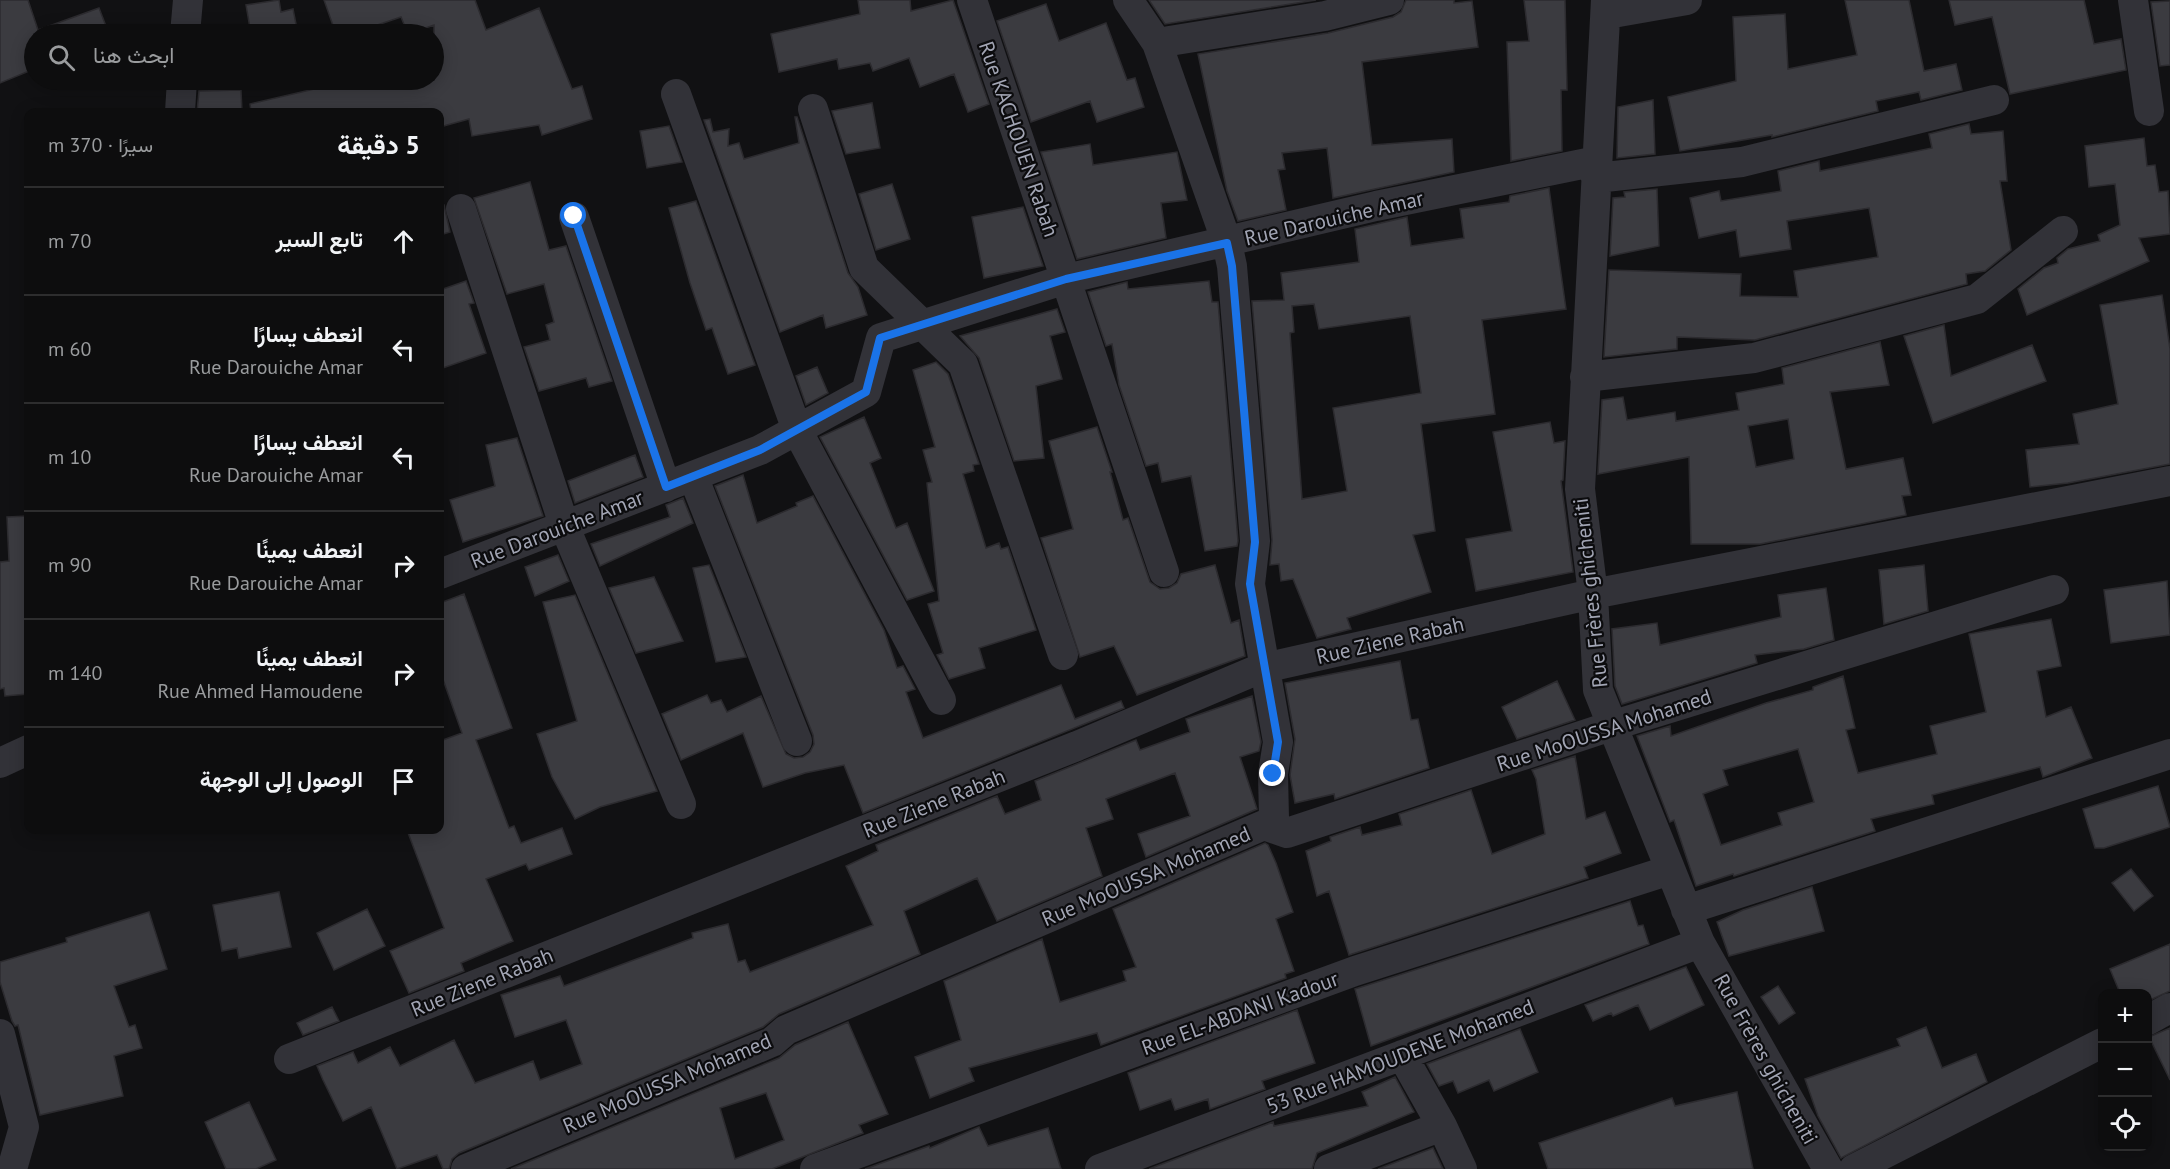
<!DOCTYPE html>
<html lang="ar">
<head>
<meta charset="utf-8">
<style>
	:root { --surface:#0d0d0e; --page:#161617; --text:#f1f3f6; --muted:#9a9c9e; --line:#2d2d2e }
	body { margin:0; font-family:"PT Sans",Vazirmatn,sans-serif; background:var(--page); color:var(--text); direction:rtl }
	.controls { position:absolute; right:18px; bottom:18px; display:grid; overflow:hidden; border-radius:12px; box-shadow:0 3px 15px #0003 }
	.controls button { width:54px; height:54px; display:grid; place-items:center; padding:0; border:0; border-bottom:2px solid var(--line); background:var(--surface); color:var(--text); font:30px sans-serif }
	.stop { position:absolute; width:18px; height:18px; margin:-14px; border:4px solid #1a73e8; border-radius:50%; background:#fff }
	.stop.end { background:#1a73e8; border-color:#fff; box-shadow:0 2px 6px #0008 }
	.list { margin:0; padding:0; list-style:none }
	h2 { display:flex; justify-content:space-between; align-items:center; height:78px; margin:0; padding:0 24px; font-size:26px }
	h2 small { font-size:20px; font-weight:400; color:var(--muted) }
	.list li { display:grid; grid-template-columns:39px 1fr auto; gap:18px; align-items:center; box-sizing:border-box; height:108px; padding:0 24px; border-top:2px solid var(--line) }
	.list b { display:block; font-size:22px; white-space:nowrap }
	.list p { margin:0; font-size:20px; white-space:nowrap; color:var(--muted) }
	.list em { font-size:20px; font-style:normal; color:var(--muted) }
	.icon { flex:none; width:33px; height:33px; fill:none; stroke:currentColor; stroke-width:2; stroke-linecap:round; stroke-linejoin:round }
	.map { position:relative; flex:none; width:2170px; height:1169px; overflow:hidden; direction:ltr }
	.search { position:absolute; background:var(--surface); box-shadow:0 3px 15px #0003; left:24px; top:24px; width:420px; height:66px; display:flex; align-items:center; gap:15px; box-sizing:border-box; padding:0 21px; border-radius:33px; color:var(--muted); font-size:22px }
	.panel { position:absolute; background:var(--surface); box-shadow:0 3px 15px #0003; left:24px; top:108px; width:420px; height:726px; border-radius:12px; direction:rtl }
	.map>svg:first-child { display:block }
	.building { fill:#3b3b40; stroke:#2c2b2f; stroke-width:1.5; fill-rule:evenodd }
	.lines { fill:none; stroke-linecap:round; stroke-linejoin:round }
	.minor { stroke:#323238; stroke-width:30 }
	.route { stroke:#1a73e8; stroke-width:8 }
	.labels { text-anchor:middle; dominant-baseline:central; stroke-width:4.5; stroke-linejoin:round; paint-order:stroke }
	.street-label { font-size:21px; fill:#a2a5b4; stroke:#0c0c0e }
</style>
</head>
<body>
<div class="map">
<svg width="2170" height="1169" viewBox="0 0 2170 1169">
	<rect width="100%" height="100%" fill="#111113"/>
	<!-- building -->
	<path class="building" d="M0,0h28l10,30 61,-22 10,26h-75v35l-34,14z
		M279,0l2,12 12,-3 5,25h-47l-5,-29z
		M324,0h151l11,30 53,-22 33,81 10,-3 10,33 -50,16 -3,-10 -67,11 -3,-17 -29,8v-15h-189l-1,-8 73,-17 -2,-7h113v-55l-26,9 -7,-17 -50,17h-15z
		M858,0h52l1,11 42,-11 36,104 -21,8 -14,-38 -34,13 -11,-29 -36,13 -3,-8 -31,6 -2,-10 -58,13 -8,-38 89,-20z
		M1149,0h167l-151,24z
		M1406,0h48v3l18,-2 6,46 -116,15 10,83 80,-6 2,33 -121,26 -6,-50 -45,5 3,16 -7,1 8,40 -48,11 -11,-30 -29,-137 130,-21 65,-16 8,-5z
		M1524,0h41l2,90h-6l1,61 -51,10 -4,-119 22,-1z
		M1845,0h64l15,71 32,-7 6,26 -41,10 -2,-8 -43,9 2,10 -106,26v-2l-92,16 -12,-54 68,-16 -3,-64 52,-3 3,55 69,-14z
		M1949,0h135l10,44 27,-5 5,31 -116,24 -18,-77 -37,8z
		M2170,1v64l-10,1 -9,-64z
		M1046,4l13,37 47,-18 21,57 8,-2 9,29 -47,15 -7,-21 -59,21 -34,-101z
		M241,90l1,22h-45l2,-21z
		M1653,100l2,54 -38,4 1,-51z
		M872,103l8,45 -34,6 -14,-43z
		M795,117h2l51,156 10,14 9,28 -41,13 -3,-13 -43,17 -76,-212 6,-1 3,13 16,-3 -1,17 11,-3 5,16 55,-16z
		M1969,124l2,10 32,-3 4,50h-7l11,69 -26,21 -19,3 1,10 -212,56 -78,-3v12l-73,8 5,-87 132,4 -1,22 58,1 -4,-26 84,-14 -9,-49 -82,13 4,28 -51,8 -4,-27 -37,8 -9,-40 29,-7 2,10 60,-10 -3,-20 41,-10 1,10 112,-23 -3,-14z
		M669,126l13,36 -35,6 -7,-37z
		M2144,138l3,28 8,-1 4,27 9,-1 2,43 -31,4 10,23 -122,54 -9,-26 26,-21 14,-5 -1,-5 11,-9 32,-8 -2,-6 22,-10 -5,-41 -26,3 -4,-41z
		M1090,144l3,21 84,-13 10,48 -26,3 5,35 -89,21 -36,-107z
		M530,182l19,68 17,-4 46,135 -23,6 -3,-9 -47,13 -15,-44 26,-7 -4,-15 8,-3 -10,-38 -37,10 -33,-96z
		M892,184l18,55 -34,11 -17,-56z
		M1549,188l17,121 -84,11 13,94 -74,10 14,107 -22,4 18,57 -84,26 4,11 -34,9 -24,-59 -12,2 -2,-17 -9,1 2,-25 -20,-239 32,-1 -3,-27 78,-11 -4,-33 52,-12 4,29 53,-8 -4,-29 49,-7 1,-6zM1314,304l5,25 91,-13 11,77 -88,15 14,83 -45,8 -12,-166 4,-1 -2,-26z
		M1657,189l2,57 -49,10 3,-58 12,-1 -1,-5z
		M696,201l59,164 -27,9 -16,-46 -6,2 -16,-47 -21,-75z
		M444,205l6,27 -10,3v-28z
		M1023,207l20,59 -59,12 -12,-61z
		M466,281l8,22 -5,1 17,49 -46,16v-79z
		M1209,281l3,21h6l20,239 -1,5 -32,5 -14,-75 -29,6 -4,-19 -12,3 -27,-81 -7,-41 -6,2 -18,-54 39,-10 1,7z
		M2162,295l8,54v115l-102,19 -38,4 -4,-37 53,-6 -6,-30 45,-10 -18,-99z
		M1057,309l8,23 -15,4 12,43 -26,7 8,72 -30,3 -35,-103 -19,-22z
		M1944,325l7,51 81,-31 14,36 -113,42 -29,-87z
		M1880,342l9,43 -59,7 16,77 57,-11 8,37 -9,1 4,19 -146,29h-69l-2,-87 -91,17 4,-74 21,-3 4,23 48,-8 1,9 63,-11 -3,-17 48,-9 -2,-16zM1788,419l6,40 -38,8 -8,-41z
		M936,362l12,12 31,90 -6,1 1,6 -11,3 23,74 13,-5 2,6 7,-2 28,83 -57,18 6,20 -36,11 -12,-24 6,-2 -15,-49 11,-3 -12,-118 5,-1 -9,-32 12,-3 -22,-77z
		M817,367l11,26 -22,12 -10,-29z
		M864,417l17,41 -11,5 26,65 11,-5 27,68 -27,9 -87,-163z
		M1550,422l4,21 11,-2 -2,39 -2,1 12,91 -97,19 -10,-52 46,-8 -19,-99z
		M1097,427l15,45h-2l13,48 5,-2 22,64 10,7 9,-1 8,-5 4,-9 34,-9 16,58 8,-3 6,36 -108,39 -23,-49 -34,11 -39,-119 32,-9 -24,-88z
		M517,438l26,78 -80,26 -13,-42 45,-14 -9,-41z
		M635,455l8,22 -68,26 -7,-22z
		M743,475l14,48 40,-17 -1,-3 17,-7 71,134 13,38 6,-2 12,23 -9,3 17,46 138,-53 14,34 46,-18 3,7 -261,105 -19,-48 -39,8 -42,14 -20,-54 -62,27 -19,-46 45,-19 4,8 10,-3 6,12 34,-16 25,58 8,4 9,-1 7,-5 4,-8 -1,-9 -98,-249z
		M683,498l10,25 -93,43 -9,-22 79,-27 -4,-12z
		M28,516v178l-23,2 -1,-8 -4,1v-127l9,-1 -2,-44z
		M558,555l11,26 -34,15 -10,-29z
		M709,565l37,92 -30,5 -23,-94z
		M1924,565l4,46 -44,13 -5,-54z
		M654,577l29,64 -47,12 -27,-65z
		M2167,581l3,54 -59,8 -7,-53z
		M1826,588l8,52 -30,9 -49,6 2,8 -135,41 -7,-18 -3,-57 45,-6 3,22 121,-28 -3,-22z
		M464,594l48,134 -36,12 33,88 5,-2 7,17 41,-15 10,26 -43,16 -3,-6 -40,15 27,62 -52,22 3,8 -55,22 -19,-42 54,-23 -37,-98h33v-89l22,-8 -22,-62v-68z
		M575,595l82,196 -57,16 -25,12 -23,-42 -15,-43 40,-13 -34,-119z
		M2051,619l10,47 -24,5 9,46 25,-10 21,51 -49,19 -3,-10 -108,28 2,9 -63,15 4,12 -141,45 -1,-2 -37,12 -22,-66 -4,2 -33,-86 33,-10 1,10 95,-33 47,-13v-3l30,-11 12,52 -9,2 12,43 79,-19 -7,-28 56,-14 -17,-78zM1798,749l16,53 -36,11 4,12 -61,20 -18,-51 25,-9 -5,-15z
		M1400,661l11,59 7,-1 11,49 -94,31 -1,-5 -39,9 -5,-28 5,-36 -10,-56z
		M1557,681l18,39 -58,19 -15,-32z
		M1252,696l9,46 -2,9 -19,6 17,52 -111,48 -8,-23 52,-18 -15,-43 -69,26 7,20 -27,9 16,48 -105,45 -20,-43 -73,33 16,43 -141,60 -16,13 -304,126 -7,6 -3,10h-6l-6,-14 -40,14 -26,-62 -28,14 -20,-41 -6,-14 36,-14 5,11 32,-16 10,19 54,-26 21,43 58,-22 7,19 42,-16 -16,-44 -51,17 -14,-42 59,-19 4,10 129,-48 -1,-5 36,-9 10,38 7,-2 5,12 123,-47 -27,-59 32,-15 -2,-6 121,-49 8,18 36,-14 -6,-19 101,-41 4,10 50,-18 -4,-13z
		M1575,756l11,63 19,-7 16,41 -37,14 4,11 -239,77 -20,-64 -12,5 -11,-45 25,-10 -1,-4 30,-10 2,8 40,-10 -3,-11 72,-24 21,64 53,-20 -9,-55 -4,-9z
		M2158,786l12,41 -66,21h-9l-12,-39z
		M1265,843l3,2 8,18 17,49 -17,7 18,52 -9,3 1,4 -185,67 -4,-12 -128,35 5,13 -44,17 -15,-41 46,-17 -17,-59 98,-42 18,63 66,-21 -3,-10 13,-4 -23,-58z
		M2131,869l22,27 -19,15 -22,-28z
		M1812,887l12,44 -95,25 -12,-34 26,-12z
		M279,892l12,55 -52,11 -2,-10 -15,3 -9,-46z
		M1630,901l8,25 5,-1 6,19 -278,102 -16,-57z
		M367,909l18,37 -51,24 -17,-37z
		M149,912l18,57 -53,17 15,41 6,-2 7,23 -28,8 9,40 -83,19 -22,-90 -3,1 -3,-5 -12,-39v-20l67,-20 -1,-4z
		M2170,944v47l-22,10v-8h-28l-10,-24z
		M1686,967l18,38 -54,25 -12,-25 -25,11 -2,-3 -18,8 -8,-16z
		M1778,986l17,27 -16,11 -18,-27z
		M332,1007l7,14 -36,14 -6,-12z
		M1297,1010l18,53 -53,18 3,8 -55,20 -2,-10 -33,11 -4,-11 -31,11 -12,-37z
		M848,1022l40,92 -29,11 4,8 -91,36h-261l268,-111 16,-13zM766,1093l18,47 -49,19 -15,-51z
		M1926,1027l16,41 34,-14 11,28 -146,76 -23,-42 -13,-37 95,-33 -3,-7z
		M2170,1028v52l-21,-43z
		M1520,1029l18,43 -44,19 -5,-11 -31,13 -5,-12 -14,5 -12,-22z
		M1395,1077l19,35 -97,41 -5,16h-163l124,-47 1,4 94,-20 -6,-14z
		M1737,1092l16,77h-205l-9,-26 133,-45 3,8z
		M249,1102l27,58 -20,9h-30l-21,-47z
		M979,1127l9,19 60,-18 13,41h-196l64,-23 1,2z
		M1433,1148l10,21h-65z"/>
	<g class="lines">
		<!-- minor -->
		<path class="minor" d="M972,0l192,572
			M1128,0l29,43 70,200 5,23 23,275 -5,43 28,158 -5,32 1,44
			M1606,0l-26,489 13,105 5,96 102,253 128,226
			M2133,0l16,111
			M1607,14l80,-14
			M185,34l3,-34
			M1157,43l168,-27 64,-16
			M676,94l121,336 144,270
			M813,109l51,159 99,96 100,291
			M180,112l2,-32
			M1596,178l146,-16 252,-62
			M461,209l103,316 117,279
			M574,217l92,270
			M1585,377l169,-19 223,-59 86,-68
			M693,476l104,265
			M440,574l320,-124 106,-58 15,-54 185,-59 310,-73 221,-45
			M0,763l28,-13
			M1686,910l484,-156
			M2148,1020l22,-12
			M0,1034l24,93 -12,42
			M289,1059l788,-313 182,-77 334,-75 577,-113
			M1442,1126l20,43
			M466,1169l306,-127 14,-12 478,-205 23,8 324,-107 443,-136
			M815,1169l540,-198 315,-101
			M1100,1169l600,-226
			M1329,1169l113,-43 -40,-71
			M1854,1169l248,-126"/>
	</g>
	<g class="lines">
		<!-- route -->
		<path class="route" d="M574,216l92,271 94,-37 106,-58 14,-54 186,-59 161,-36 5,23 23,276 -5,42 28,158 -5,32"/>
	</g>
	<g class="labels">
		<!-- street labels -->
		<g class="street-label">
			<text transform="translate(1019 139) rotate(71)">Rue KACHOUEN Rabah</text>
			<text transform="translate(1334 218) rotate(-13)">Rue Darouiche Amar</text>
			<text transform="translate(557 529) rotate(-21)">Rue Darouiche Amar</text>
			<text transform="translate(1590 593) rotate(-96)">Rue Frères ghicheniti</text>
			<text transform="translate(1390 640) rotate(-13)">Rue Ziene Rabah</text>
			<text transform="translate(1604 730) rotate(-18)">Rue MoOUSSA Mohamed</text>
			<text transform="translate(934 803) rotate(-22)">Rue Ziene Rabah</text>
			<text transform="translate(1146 876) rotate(-23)">Rue MoOUSSA Mohamed</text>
			<text transform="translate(482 982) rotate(-22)">Rue Ziene Rabah</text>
			<text transform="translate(1240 1013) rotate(-20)">Rue EL-ABDANI Kadour</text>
			<text transform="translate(1400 1056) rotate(-21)">53 Rue HAMOUDENE Mohamed</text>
			<text transform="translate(1766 1059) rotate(61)">Rue Frères ghicheniti</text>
			<text transform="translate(667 1083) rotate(-23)">Rue MoOUSSA Mohamed</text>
		</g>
	</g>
</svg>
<div class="controls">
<button>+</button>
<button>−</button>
<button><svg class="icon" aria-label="locate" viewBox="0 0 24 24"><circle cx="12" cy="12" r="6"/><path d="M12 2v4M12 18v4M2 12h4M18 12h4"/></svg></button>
</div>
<div class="stop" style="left:574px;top:216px"></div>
<div class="stop end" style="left:1273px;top:774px"></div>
<div class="search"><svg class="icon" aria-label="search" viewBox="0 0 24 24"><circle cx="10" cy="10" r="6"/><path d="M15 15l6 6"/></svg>ابحث هنا</div>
<section class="panel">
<h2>5 دقيقة<small>سيرًا · 370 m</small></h2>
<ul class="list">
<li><svg class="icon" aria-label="ahead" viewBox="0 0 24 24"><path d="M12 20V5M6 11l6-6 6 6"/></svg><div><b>تابع السير</b></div><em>70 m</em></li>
<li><svg class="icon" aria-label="left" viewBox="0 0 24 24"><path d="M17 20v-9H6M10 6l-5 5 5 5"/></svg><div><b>انعطف يسارًا</b><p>Rue Darouiche Amar</p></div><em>60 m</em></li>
<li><svg class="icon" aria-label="left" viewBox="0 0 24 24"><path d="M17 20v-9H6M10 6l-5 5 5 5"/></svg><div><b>انعطف يسارًا</b><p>Rue Darouiche Amar</p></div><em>10 m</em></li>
<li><svg class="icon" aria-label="right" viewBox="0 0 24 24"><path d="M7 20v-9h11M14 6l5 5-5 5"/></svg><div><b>انعطف يمينًا</b><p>Rue Darouiche Amar</p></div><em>90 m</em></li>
<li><svg class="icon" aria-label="right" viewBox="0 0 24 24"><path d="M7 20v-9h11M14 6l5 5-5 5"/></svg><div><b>انعطف يمينًا</b><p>Rue Ahmed Hamoudene</p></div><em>140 m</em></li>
<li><svg class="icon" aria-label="arrive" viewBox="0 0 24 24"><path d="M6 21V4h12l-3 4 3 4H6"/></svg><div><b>الوصول إلى الوجهة</b></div></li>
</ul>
</section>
</div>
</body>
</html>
